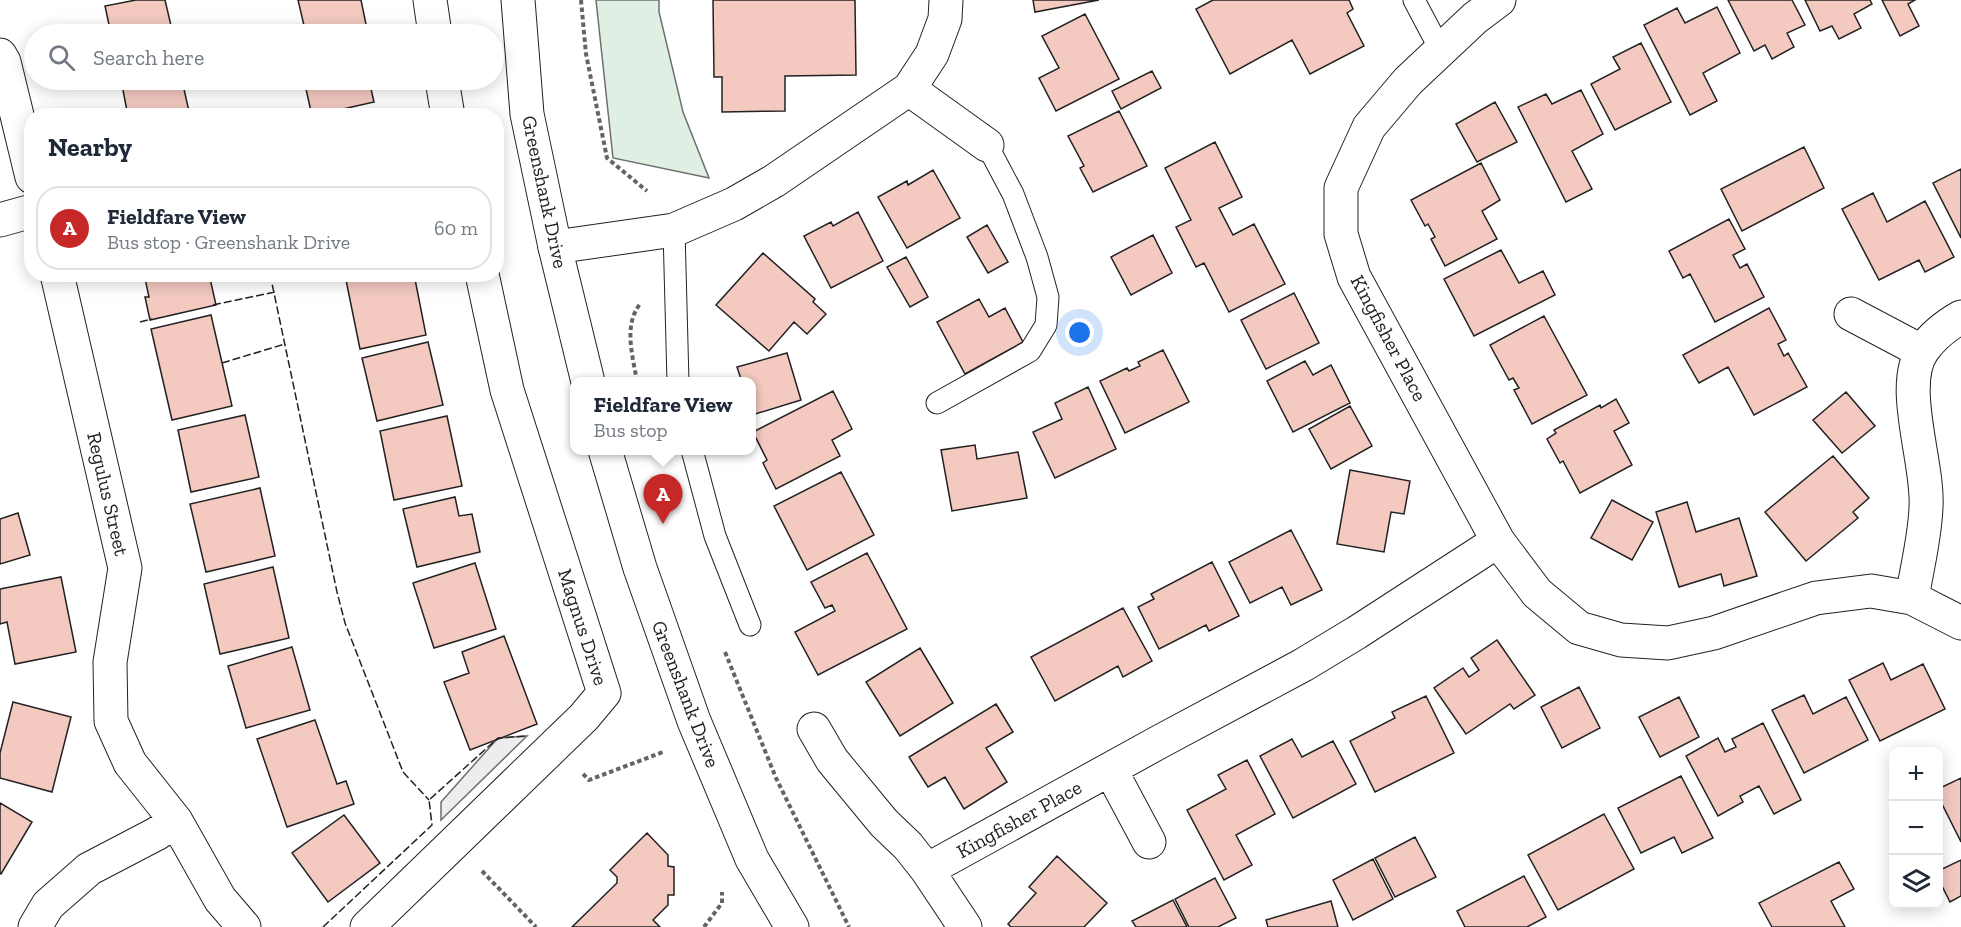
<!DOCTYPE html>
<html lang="en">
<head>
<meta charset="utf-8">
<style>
	:root { --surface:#fff; --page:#f6f6f7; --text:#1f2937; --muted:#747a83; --line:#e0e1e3; --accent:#c62828 }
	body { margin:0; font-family:"Zilla Slab",serif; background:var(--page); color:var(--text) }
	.controls { position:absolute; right:18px; bottom:18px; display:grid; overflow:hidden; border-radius:12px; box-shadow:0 3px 15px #0003 }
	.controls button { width:54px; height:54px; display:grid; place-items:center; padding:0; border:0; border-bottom:2px solid var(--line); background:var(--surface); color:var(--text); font:30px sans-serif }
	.you { position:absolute; left:1080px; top:333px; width:21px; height:21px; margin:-15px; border:4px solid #fff; border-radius:50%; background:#1a73e8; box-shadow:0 0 0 9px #1a73e833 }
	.badge { display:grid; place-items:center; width:39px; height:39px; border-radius:50%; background:var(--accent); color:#fff; font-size:20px; font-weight:700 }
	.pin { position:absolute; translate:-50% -50px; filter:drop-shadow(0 2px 3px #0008) }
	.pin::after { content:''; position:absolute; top:32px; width:21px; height:18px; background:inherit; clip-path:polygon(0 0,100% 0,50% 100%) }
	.popup { position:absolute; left:570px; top:377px; width:186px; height:78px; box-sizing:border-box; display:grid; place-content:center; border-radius:12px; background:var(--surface); filter:drop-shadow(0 2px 4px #0005); font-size:20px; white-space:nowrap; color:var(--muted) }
	.popup b { font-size:22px; color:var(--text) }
	.popup::after { content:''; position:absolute; left:50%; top:100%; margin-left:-12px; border:12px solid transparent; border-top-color:var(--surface) }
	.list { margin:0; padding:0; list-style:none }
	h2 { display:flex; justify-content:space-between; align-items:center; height:78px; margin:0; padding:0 24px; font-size:26px }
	h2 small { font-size:20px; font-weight:400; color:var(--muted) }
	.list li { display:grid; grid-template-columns:39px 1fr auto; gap:18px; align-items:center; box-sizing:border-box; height:84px; margin:0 12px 12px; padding:0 12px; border:2px solid var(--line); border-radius:24px }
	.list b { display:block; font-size:22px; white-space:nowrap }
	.list p { margin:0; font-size:20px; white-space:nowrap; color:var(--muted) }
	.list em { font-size:20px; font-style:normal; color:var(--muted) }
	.icon { flex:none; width:33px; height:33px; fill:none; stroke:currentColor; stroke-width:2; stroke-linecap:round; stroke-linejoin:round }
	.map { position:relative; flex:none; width:1961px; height:927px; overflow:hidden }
	.search { position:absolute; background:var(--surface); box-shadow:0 3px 15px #0003; left:24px; top:24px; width:480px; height:66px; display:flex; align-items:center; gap:15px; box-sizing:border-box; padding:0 21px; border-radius:33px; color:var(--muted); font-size:22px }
	.panel { position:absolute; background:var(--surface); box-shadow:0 3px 15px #0003; left:24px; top:108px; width:480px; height:174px; border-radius:24px }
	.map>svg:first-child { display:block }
	.green { fill:#e0efe3; stroke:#6f6f6f; stroke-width:1.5 }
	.parking { fill:#ededed; stroke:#6f6f6f; stroke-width:1.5 }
	.building { fill:#f3c9c0; stroke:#222; stroke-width:1.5 }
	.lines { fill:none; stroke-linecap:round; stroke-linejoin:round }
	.service-casing { stroke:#222; stroke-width:23 }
	.minor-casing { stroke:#222; stroke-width:35 }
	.tertiary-casing { stroke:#222; stroke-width:35 }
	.path { stroke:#646464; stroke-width:4; stroke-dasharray:4.5 3; stroke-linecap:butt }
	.service { stroke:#fff; stroke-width:21 }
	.minor { stroke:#fff; stroke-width:33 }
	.tertiary { stroke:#fff; stroke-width:33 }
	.fence { stroke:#222; stroke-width:1.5; stroke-dasharray:8 3; stroke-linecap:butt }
	.labels { text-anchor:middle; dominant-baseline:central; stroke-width:4.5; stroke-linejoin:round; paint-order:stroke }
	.street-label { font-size:20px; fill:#222; stroke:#fff }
</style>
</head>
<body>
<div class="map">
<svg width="1961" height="927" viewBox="0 0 1961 927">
	<rect width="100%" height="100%" fill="#fff"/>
	<!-- green -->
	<path class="green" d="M596,0h63v12l24,100 26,66 -96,-20z"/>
	<!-- parking -->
	<path class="parking" d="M527,736l-86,84v-18l57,-64z"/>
	<!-- building -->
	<path class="building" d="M136,0h29l8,34h-62l-6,-28z
		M298,0h63l6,29 -24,5h-37z
		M713,0h142l1,75 -71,1v35l-63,1v-35h-8z
		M1033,0h66l-64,12z
		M1213,0h136l4,9 -6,4 17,33 -54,28 -18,-34 -62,34 -34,-65z
		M1728,0h64l13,25 -18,8 7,14 -22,12 -7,-14 -11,6z
		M1805,0h65l2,4 -18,10 7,14 -22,11 -7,-13 -12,5z
		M1882,0h33l-7,4 11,22 -19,10z
		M1717,7l23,46 -37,20 14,28 -27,14 -46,-90 33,-17 8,15z
		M1085,14l34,65 -63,32 -17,-33 20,-10 -17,-32z
		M1641,43l30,59 -56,28 -24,-46 29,-15 -7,-12z
		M1152,71l9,17 -40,21 -9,-18z
		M121,80h61l8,36h-62z
		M304,80h65l5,22 -62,14z
		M1581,90l22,44 -31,17 20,38 -26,13 -48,-95 28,-13 6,10z
		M1495,102l22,40 -40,20 -21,-38z
		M1119,111l28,55 -54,26 -13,-24 4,-2 -16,-30z
		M1215,142l27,55 -23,11 14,27 21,-11 31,60 -56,28 -25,-49 -8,4 -20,-40 15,-7 -26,-52z
		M1804,147l20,41 -82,43 -21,-42z
		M1481,163l19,37 -18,11 15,28 -52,27 -14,-27 4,-2 -7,-13 -3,2 -14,-26z
		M1961,169v69l-28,-55z
		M933,170l27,48 -53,30 -29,-51 29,-16 1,4z
		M1873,193l14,29 38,-21 29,56 -29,15 -6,-12 -40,20 -37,-71z
		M858,212l25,49 -52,27 -27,-52 27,-14 2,4z
		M1729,219l16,30 -12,6 7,13 7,-4 17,33 -49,25 -25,-48 -7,4 -14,-27z
		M987,225l21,37 -20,11 -21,-36z
		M1153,235l19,38 -41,22 -20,-38z
		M1501,250l18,33 24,-12 12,24 -81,41 -30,-57z
		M763,253l52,46 -2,3 13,12 -19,20 -13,-12 -25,29 -53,-46z
		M906,257l22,40 -18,10 -23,-40z
		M144,274h65l7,31 -66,15 -5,-23h4z
		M372,274h42l12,61 -66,14 -14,-69z
		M1294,293l25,50 -53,26 -25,-49z
		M979,299l10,18 16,-9 18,34 -58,32 -28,-52z
		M1769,308l17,32 -8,4 6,12 4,-3 19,34 -53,28 -26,-48 -29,16 -16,-28z
		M211,315l21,91 -60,14 -21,-91z
		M1544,316l43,79 -55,29 -18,-34 5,-2 -6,-10 -4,2 -19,-35z
		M428,342l15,63 -66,16 -15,-63z
		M1163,350l26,52 -64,31 -25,-52 27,-13 2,3 11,-5 -2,-4z
		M787,353l14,47 -49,15v-33h-10l-5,-15z
		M1305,361l8,14 18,-10 19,38 -57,29 -26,-51z
		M1088,387l28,62 -61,29 -22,-46 29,-13 -7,-16z
		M833,391l19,38 -20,11 8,16 -64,33 -13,-26 4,-3 -14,-28z
		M1846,392l29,34 -33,27 -29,-33z
		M1616,399l13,24 -15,8 18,34 -52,28 -17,-32 -3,2 -13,-24 9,-6 -2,-3 46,-25 1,3z
		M1350,406l22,40 -41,23 -22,-40z
		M245,415l14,62 -68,15 -13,-62z
		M447,416l15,70 -68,14 -14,-69z
		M975,445l2,14 41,-7 9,46 -75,13 -11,-61z
		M1833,456l36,42 -16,14 5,6 -52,43 -41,-49z
		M1350,470l60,11 -6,33 -13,-2 -7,40 -47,-8z
		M841,472l33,63 -67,35 -33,-64z
		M260,488l15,68 -69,16 -16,-68z
		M455,497l4,19 13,-2 8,38 -63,15 -14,-58z
		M1612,500l41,22 -21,38 -41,-22z
		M1687,502l9,30 43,-14 18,58 -33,10 -3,-12 -42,13 -23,-75z
		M18,513l12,42 -30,9v-45z
		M1291,530l31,60 -31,15 -9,-18 -32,16 -21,-41z
		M867,553l40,76 -89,46 -23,-43 40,-21 -3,-6 -7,3 -14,-26z
		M1212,562l27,54 -30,15 -3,-6 -47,24 -21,-42 16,-8 -3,-5z
		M475,563l21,66 -62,19 -21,-65z
		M273,567l16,71 -69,16 -16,-70z
		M61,577l15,75 -61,12 -8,-42 -7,2v-35z
		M1123,608l29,53 -29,16 -5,-11 -63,35 -24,-44z
		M504,636l33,88 -67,26 -26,-68 25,-9 -7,-21z
		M1497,640l38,55 -21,14 -4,-5 -44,30 -32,-46 29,-20 6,9 10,-7 -8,-12z
		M292,647l18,63 -64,18 -18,-62z
		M920,648l33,55 -53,33 -34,-54z
		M1883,663l8,17 32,-16 22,45 -65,32 -31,-61z
		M1579,687l21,41 -38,20 -21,-41z
		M1804,695l9,19 33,-17 22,43 -64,33 -32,-63z
		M1426,696l28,57 -79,39 -25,-51 45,-23 -3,-6z
		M1679,697l20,40 -39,20 -21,-40z
		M13,702l58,15 -19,75 -52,-14v-25z
		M996,704l17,28 -27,16 21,34 -43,27 -19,-32 -17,10 -19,-30z
		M315,720l22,64 9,-3 8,23 -67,23 -30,-88z
		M1763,723l38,77 -27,14 -15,-28 -19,10 3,6 -25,14 -32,-60 32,-18 7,14 11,-5 -4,-8z
		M1292,739l10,18 31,-16 23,43 -63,34 -33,-62z
		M1247,760l28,54 -39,21 16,30 -28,15 -37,-70 39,-21 -8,-14z
		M1681,776l32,62 -31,15 -8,-16 -33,16 -23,-45z
		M1961,778v64l-23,-46v-7z
		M0,803l32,19 -31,52 -1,-1z
		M1604,814l30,55 -76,41 -30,-55z
		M344,815l36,48 -52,39 -36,-49z
		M647,833l21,22v11l6,1v28h-6v10l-15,15 7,7h-88l45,-44v-6l-7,-7z
		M1415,837l21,40 -41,20 -20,-39z
		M1057,856l50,47 -23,24h-73l-3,-3 28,-31 -7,-6z
		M1373,859l20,40 -40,21 -20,-40z
		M1961,860v36l-11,6 -12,-24v-7z
		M1839,862l15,27 -23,12 14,26h-73l-13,-24z
		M1524,876l22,41 -19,10h-62l-8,-16z
		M1215,878l21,40 -18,9h-29l-14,-28z
		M1173,900l14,27h-51l-4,-6z
		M1331,901l7,26h-70l-2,-7z"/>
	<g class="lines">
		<defs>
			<path id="service" d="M1414,0l27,51
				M674,230l4,152
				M937,403l93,-52 16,-26 2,-28 -11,-40 -24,-63 -26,-49
				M692,450l23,86 35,89"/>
			<path id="minor" d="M430,0l5,34
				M0,55l4,7 28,115
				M442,80l6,36
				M909,89l78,56
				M0,220l32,-9
				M555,247l119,-17 60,-26 40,-23 135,-92 23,-35 13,-35 1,-19
				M57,274l68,294 -15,94 1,59 19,42 46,58 44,78 24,28
				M1851,314l70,37
				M1498,541l-144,-264 -13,-43v-46l28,-61 39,-46 67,-63 24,-18
				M1912,598c5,-30 13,-61 14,-91 3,-43 -28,-122 -3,-157 9,-13 24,-25 38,-33
				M814,729l18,31 52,63 24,23 19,24 38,57
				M1110,769l39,73
				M927,870l234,-129 142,-76 53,-32 142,-92 39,52 42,35 42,12 47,3 46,-10 102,-35 55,-7 41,7 49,25
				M35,927l13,-22 41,-36 67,-35 20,-13
				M367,927l217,-210 20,-24 -97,-303 -25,-116"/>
			<path id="tertiary" d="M518,0l9,114 28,133 33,135
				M605,450l35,118 54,153 58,138 40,68"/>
		</defs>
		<!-- service casing -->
		<use href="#service" class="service-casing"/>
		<!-- minor casing -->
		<use href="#minor" class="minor-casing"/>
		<!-- tertiary casing -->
		<use href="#tertiary" class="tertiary-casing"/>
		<!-- path -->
		<path class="path" d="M581,0l5,54 21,104 40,33
			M637,382c-4,-26 -14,-56 3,-78
			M725,652l51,126 73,149
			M583,774l6,6 74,-28
			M482,871l54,56
			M704,927l18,-24v-11"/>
		<!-- service -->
		<use href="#service" class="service"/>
		<!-- minor -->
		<use href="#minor" class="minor"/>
		<!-- tertiary -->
		<use href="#tertiary" class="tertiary"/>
		<!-- fence -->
		<path class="fence" d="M270,274l67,318 8,31 58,149 26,28
			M213,305l62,-13
			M140,322l12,-3
			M222,363l63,-19
			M323,927l109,-102 -3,-25 69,-62 29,-2"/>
	</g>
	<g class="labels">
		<!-- street labels -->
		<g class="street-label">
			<text transform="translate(545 192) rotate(78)">Greenshank Drive</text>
			<text transform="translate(1389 338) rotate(62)">Kingfisher Place</text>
			<text transform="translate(108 494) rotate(77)">Regulus Street</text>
			<text transform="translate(583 627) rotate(72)">Magnus Drive</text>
			<text transform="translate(686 694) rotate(69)">Greenshank Drive</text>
			<text transform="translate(1019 819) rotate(-29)">Kingfisher Place</text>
		</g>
	</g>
</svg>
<div class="controls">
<button>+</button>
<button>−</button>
<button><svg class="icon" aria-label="layers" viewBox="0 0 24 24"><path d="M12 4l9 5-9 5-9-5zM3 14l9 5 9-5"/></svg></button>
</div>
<div class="you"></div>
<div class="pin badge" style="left:663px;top:524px">A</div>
<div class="popup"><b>Fieldfare View</b>Bus stop</div>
<div class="search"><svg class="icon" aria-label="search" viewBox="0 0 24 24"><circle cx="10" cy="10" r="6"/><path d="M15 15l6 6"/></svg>Search here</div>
<section class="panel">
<h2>Nearby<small></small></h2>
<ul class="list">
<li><span class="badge">A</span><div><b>Fieldfare View</b><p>Bus stop · Greenshank Drive</p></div><em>60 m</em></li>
</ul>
</section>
</div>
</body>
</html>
